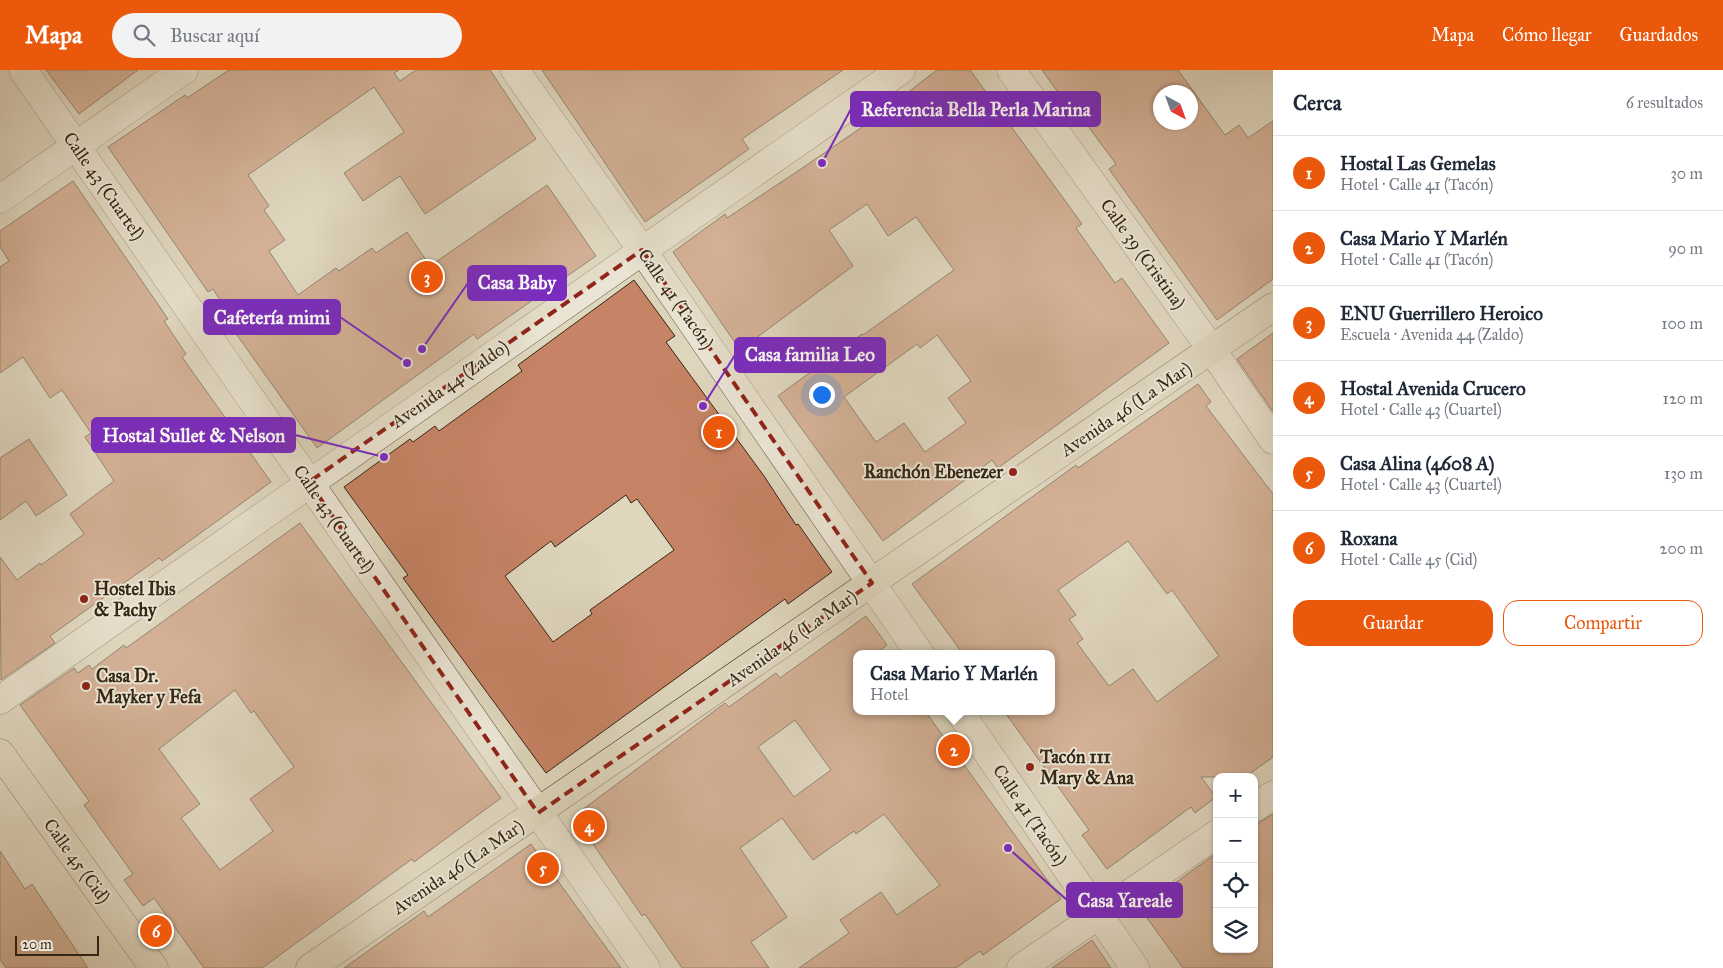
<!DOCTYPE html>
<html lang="es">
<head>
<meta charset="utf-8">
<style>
	:root { --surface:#fff; --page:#f2f2f3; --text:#1f2937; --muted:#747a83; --line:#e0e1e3; --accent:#ea580c }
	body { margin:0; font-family:"IM FELL Great Primer",serif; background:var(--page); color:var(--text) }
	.controls { position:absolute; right:15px; bottom:15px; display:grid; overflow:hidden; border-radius:10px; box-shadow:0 1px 4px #0004 }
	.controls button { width:45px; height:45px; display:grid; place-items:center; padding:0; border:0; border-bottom:1px solid var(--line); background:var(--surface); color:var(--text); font:25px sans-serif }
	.compass { position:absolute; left:1153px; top:15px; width:45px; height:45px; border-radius:50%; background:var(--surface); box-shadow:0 1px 4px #0004; rotate:139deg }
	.scale { position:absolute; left:15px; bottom:12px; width:84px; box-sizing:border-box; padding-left:5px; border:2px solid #362715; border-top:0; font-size:14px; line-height:18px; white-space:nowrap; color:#362715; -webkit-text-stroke:4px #eae4d4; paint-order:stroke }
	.you { position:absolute; left:821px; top:324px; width:18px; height:18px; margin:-12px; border:4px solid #fff; border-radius:50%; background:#1a73e8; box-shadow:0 0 0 8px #1a73e833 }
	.badge { display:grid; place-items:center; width:32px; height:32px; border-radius:50%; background:var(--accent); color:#fff; font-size:16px; font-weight:700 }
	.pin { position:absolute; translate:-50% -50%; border:2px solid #fff; box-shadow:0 1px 5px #0006 }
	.popup { position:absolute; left:853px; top:580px; width:202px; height:65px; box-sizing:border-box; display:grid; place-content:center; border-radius:10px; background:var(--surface); filter:drop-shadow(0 1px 4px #0005); font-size:16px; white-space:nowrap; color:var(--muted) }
	.popup b { font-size:19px; color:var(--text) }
	.popup::after { content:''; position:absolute; left:50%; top:100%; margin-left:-10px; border:10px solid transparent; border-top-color:var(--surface) }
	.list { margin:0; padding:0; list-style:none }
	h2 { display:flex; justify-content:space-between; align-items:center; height:65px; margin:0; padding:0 20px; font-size:21px }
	h2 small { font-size:16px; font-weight:400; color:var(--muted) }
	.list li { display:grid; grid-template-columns:32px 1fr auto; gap:15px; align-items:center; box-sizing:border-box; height:75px; padding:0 20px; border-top:1px solid var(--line) }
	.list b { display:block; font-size:19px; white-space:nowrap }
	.list p { margin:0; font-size:16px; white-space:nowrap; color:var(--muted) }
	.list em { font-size:16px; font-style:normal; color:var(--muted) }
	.actions { display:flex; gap:10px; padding:15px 20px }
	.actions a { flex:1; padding:11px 0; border:1px solid var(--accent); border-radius:15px; text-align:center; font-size:18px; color:var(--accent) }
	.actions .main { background:var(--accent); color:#fff }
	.icon { flex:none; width:28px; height:28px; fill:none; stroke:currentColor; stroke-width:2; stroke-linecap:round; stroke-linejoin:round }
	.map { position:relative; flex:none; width:1273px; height:898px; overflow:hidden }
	header { display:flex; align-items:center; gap:30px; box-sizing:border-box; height:70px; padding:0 25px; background:var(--accent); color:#fff }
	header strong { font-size:24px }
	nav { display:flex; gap:28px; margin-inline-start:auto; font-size:18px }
	.search { width:350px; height:45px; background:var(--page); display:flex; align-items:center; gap:12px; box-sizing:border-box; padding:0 18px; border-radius:28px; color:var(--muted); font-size:19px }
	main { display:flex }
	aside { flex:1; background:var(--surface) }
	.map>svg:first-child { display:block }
	.building { fill:#c68365; stroke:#362715; fill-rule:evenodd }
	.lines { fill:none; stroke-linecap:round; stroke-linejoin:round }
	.minor-casing { stroke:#60533f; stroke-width:29 }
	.tertiary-casing { stroke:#60533f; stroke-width:29 }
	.primary-casing { stroke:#362715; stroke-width:29 }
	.minor { stroke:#eae4d4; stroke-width:28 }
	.tertiary { stroke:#eae4d4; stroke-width:28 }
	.primary { stroke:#ded6bd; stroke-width:28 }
	.marked { fill:none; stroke:#8f2418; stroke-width:4; stroke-dasharray:10 6; stroke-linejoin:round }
	.poi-dot { fill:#8f2418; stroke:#eae4d4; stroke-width:2 }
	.labels { text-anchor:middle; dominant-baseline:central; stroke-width:4; stroke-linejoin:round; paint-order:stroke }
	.street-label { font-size:18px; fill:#362715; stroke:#eae4d4 }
	.poi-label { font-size:18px; font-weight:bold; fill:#362715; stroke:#eae4d4; text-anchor:start }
	.leader { fill:none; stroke:#7b2cbf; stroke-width:2 }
	.callout-dot { fill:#7b2cbf; stroke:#eae4d4; stroke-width:2 }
	.callout { fill:#7b2cbf; stroke:#7b2cbf; stroke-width:2 }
	.callout-label { font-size:19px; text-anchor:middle; font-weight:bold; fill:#fff }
</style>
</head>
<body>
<header>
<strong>Mapa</strong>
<div class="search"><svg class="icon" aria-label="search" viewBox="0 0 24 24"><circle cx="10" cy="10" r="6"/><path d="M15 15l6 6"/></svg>Buscar aquí</div>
<nav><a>Mapa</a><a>Cómo llegar</a><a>Guardados</a></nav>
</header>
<main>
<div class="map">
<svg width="1273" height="898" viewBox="0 0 1273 898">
	<rect width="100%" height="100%" fill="#ded6bd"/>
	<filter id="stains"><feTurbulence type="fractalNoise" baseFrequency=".004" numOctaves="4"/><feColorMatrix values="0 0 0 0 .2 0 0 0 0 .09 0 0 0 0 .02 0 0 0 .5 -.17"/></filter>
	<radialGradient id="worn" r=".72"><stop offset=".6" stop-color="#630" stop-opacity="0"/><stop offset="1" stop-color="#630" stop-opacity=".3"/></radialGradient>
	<!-- building -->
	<path class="building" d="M46,0h92l-59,44z
		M229,0h170l-5,3 6,8 16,-11h74l46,69 -111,75 -25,-38 -37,25 -19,-28 60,-41 -30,-45 -126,88 21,31 -5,4 21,30 -16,11 29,44 38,-27 3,3 33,-23 4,5 31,-21 23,34 117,-81 49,71 -119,83 -3,-5 -157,114 -80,-113 4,-3 -28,-43 -5,3 -100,-145 77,-52 2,3z
		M542,0h301l-101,69 7,10 -104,73z
		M937,0h33l112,154 -6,4 39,55 7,-5 47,65 -171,125 -6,-8 -109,81 -105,-145 84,-62 1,1 91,-65 -38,-53 -28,19 -21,-32 -38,26 24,36 -113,84 -67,-98 52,-38 2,4 71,-47 70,-48zM937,265l34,46 -23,17 18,25 -41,29 -21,-29 -28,19 -32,-45 73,-53 3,4z
		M1042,0h136l47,65 14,-10 9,13 25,-17v158l-56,41 -108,-151 7,-5 -45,-61 -4,2zM1160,22h30v30h-30z
		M73,111l95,138 -4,2 22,33 -4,3 89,125 -109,79 -3,-3 -109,78 5,7 -54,37 -1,-123 17,23 23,-17 1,2 43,-31 -14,-20 44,-33 -29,-44 6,-4 -29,-43 -12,8 -27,-41 -23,16v-106l9,-6 -9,-14v-16z
		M634,210l41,56 -9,6 98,134 32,49 2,-1 34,48 -44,32 -3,-5 -239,174 -143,-195 5,-3 -64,-88 66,-48 3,3 22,-16 4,5 83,-60 -4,-6zM626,425l5,8 6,-4 37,51 -84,60 2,4 -39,28 -48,-66 46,-35 4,6z
		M1273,263v79l-36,-53z
		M1198,314l13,18 -5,4 67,88v263l-28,20h-44l15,20 -21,16 -4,-6 -84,62 -25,-34 7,-5 -85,-119h48v-57h-89l-51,-70 164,-119 2,3zM1128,471l39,53 5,-4 47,66 -62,46 -24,-33 -24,17 -32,-43 6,-4 -14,-20 7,-4 -18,-25z
		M29,369l38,56 -31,21 -10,-15 -26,19v-62z
		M300,453l201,275 -87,64 -2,-3 -150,109h-58l-50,-70 -11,8 -19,-26 9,-6 -49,-69 5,-4 -69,-96 54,-37 4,5 11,-8 3,4 32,-24 2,3zM235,620l16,23 3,-2 40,56 -44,32 23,32 -53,39 -39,-52 19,-14 -41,-55z
		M866,546l21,29 -11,9h-20v57h69l136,188 -78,56 -3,-4 -24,17h-157l50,-35 -9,-13 41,-28 16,23 43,-30 -56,-71 -28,20 -2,-3 -41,29 -31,-42 -42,30 47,69 -36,25 18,26h-87l-37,-54 -3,2 -68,-100 151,-113 4,4 47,-34 4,5zM795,650l36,50 -37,27 -36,-50z
		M1273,744v154h-90l-43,-60 77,-55v96h37v-123z
		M531,774l90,124h-277l80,-57 4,6z
		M0,781l25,38 7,-5 56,84h-82l-6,-9z
		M1092,870l19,28h-59z"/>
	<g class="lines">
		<defs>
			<path id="minor" d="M23,0l623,898
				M515,0l127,180 278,404
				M1011,0l201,280 61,90
				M0,129l184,-129
				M0,630l901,-630
				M959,641l176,257"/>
			<path id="tertiary" d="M1254,738l19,-13
				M1021,898l196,-134"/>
			<path id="primary" d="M0,683l154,215
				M310,898l963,-661"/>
		</defs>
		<!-- minor casing -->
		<use href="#minor" class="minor-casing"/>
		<!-- tertiary casing -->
		<use href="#tertiary" class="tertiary-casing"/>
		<!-- primary casing -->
		<use href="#primary" class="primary-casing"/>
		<!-- minor -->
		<use href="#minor" class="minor"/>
		<!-- tertiary -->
		<use href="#tertiary" class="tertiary"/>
		<!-- primary -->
		<use href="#primary" class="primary"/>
	</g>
	<!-- marked area -->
	<path d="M0 0H1273V898H0ZM642,180l230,333 -334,230 -229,-331z" fill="#ded6bd" fill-opacity=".55" fill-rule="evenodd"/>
	<path class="marked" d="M642,180l230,333 -334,230 -229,-331z"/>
	<!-- markers -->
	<g class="poi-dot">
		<circle cx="1013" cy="402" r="5"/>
		<circle cx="84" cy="529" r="5"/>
		<circle cx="86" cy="616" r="5"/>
		<circle cx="1030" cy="697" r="5"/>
	</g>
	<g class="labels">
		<!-- street labels -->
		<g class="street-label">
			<text transform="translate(104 116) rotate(55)">Calle 43 (Cuartel)</text>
			<text transform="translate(1143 184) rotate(54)">Calle 39 (Cristina)</text>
			<text transform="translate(676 229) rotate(55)">Calle 41 (Tacón)</text>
			<text transform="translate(450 314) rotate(-35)">Avenida 44 (Zaldo)</text>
			<text transform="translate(1126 339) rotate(-34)">Avenida 46 (La Mar)</text>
			<text transform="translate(334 449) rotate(55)">Calle 43 (Cuartel)</text>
			<text transform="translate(792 568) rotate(-35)">Avenida 46 (La Mar)</text>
			<text transform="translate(1030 745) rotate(56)">Calle 41 (Tacón)</text>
			<text transform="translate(77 791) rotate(54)">Calle 45 (Cid)</text>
			<text transform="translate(458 797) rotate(-34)">Avenida 46 (La Mar)</text>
		</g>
		<!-- poi labels -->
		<g class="poi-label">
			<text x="1003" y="402" text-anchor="end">Ranchón Ebenezer</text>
			<text x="94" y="519">Hostel Ibis<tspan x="94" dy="21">&amp; Pachy</tspan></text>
			<text x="96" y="606">Casa Dr.<tspan x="96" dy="21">Mayker y Fefa</tspan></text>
			<text x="1040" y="687">Tacón 111<tspan x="1040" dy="21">Mary &amp; Ana</tspan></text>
		</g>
	</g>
	<!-- callouts -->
	<path class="leader" d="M822 93L851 39M422 279L468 213M407 293L340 247M703 336L735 285M384 387L295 365M1008 778L1067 830"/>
	<g class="callout-dot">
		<circle cx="822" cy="93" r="5"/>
		<circle cx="422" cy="279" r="5"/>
		<circle cx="407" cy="293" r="5"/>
		<circle cx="703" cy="336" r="5"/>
		<circle cx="384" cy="387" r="5"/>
		<circle cx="1008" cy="778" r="5"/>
	</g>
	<g class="callout">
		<rect x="851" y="22" width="249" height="34" rx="5"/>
		<rect x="468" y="196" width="98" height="34" rx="5"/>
		<rect x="204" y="230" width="136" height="34" rx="5"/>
		<rect x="735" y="268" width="150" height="34" rx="5"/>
		<rect x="92" y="348" width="203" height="34" rx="5"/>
		<rect x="1067" y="813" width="115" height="34" rx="5"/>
	</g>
	<g class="callout-label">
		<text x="976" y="46">Referencia Bella Perla Marina</text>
		<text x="517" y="219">Casa Baby</text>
		<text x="272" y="254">Cafetería mimi</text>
		<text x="810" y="291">Casa familia Leo</text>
		<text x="194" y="372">Hostal Sullet &amp; Nelson</text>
		<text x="1125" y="837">Casa Yareale</text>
	</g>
	<rect width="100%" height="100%" filter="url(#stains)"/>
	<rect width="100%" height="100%" fill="url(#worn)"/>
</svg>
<div class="controls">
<button>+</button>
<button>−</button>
<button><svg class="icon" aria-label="locate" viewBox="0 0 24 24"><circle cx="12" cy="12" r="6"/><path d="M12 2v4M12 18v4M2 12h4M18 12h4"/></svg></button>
<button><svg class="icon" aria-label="layers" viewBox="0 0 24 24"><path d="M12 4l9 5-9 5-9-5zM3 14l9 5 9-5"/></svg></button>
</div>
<svg class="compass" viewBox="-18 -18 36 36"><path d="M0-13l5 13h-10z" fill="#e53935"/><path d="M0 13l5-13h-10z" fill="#747a83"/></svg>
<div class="scale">20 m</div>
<div class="you"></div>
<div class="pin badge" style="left:719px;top:362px">1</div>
<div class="pin badge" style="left:954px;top:680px">2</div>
<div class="popup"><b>Casa Mario Y Marlén</b>Hotel</div>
<div class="pin badge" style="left:427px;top:207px">3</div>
<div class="pin badge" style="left:589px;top:756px">4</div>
<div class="pin badge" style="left:543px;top:798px">5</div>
<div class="pin badge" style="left:156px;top:861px">6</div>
</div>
<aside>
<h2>Cerca<small>6 resultados</small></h2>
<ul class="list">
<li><span class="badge">1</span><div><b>Hostal Las Gemelas</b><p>Hotel · Calle 41 (Tacón)</p></div><em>30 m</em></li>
<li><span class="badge">2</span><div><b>Casa Mario Y Marlén</b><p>Hotel · Calle 41 (Tacón)</p></div><em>90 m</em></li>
<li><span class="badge">3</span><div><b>ENU Guerrillero Heroico</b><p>Escuela · Avenida 44 (Zaldo)</p></div><em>100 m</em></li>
<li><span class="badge">4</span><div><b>Hostal Avenida Crucero</b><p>Hotel · Calle 43 (Cuartel)</p></div><em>120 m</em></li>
<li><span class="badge">5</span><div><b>Casa Alina (4608 A)</b><p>Hotel · Calle 43 (Cuartel)</p></div><em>130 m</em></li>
<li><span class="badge">6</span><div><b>Roxana</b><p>Hotel · Calle 45 (Cid)</p></div><em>200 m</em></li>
</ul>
<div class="actions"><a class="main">Guardar</a><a>Compartir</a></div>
</aside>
</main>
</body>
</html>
